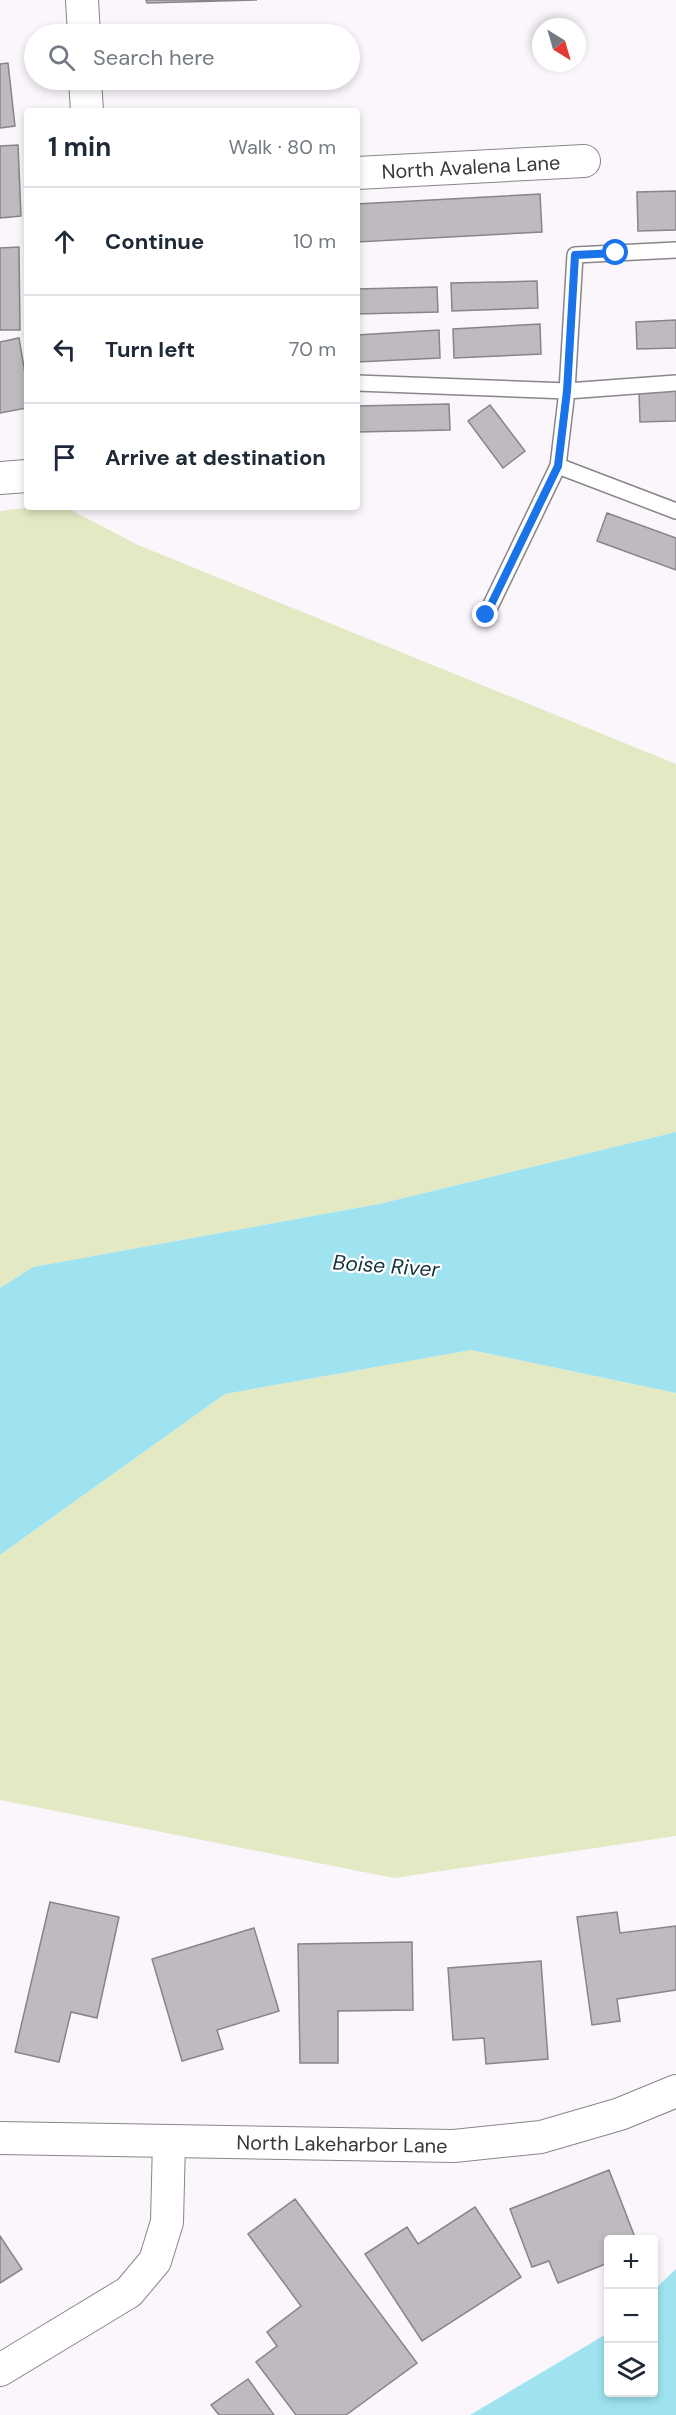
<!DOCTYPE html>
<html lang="en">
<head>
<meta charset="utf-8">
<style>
	:root { --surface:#fff; --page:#f2f2f3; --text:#1f2937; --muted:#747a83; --line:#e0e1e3 }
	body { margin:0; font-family:"DM Sans",sans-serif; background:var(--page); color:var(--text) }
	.controls { position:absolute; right:18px; bottom:18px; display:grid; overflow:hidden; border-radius:6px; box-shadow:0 3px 9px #0003 }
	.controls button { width:54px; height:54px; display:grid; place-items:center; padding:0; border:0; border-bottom:2px solid var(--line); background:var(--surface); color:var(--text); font:30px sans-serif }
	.compass { position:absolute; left:532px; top:18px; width:54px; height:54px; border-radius:50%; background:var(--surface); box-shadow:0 3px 9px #0003; rotate:143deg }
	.stop { position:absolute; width:18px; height:18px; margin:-14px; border:4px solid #1a73e8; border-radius:50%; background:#fff }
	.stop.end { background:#1a73e8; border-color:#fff; box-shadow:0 2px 6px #0008 }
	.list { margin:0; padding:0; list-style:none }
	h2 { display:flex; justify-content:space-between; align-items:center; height:78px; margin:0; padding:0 24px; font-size:26px }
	h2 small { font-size:20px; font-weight:400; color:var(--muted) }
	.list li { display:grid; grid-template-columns:39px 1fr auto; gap:18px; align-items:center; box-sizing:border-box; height:108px; padding:0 24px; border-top:2px solid var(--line) }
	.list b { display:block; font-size:22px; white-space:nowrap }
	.list em { font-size:20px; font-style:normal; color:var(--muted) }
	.icon { flex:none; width:33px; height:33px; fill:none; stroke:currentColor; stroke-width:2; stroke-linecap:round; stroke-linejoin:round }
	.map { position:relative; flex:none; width:676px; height:2415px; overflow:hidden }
	.search { position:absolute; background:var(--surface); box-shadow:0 3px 9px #0003; left:24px; top:24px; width:336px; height:66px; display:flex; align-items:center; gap:15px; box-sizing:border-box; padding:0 21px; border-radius:33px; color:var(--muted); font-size:22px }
	.panel { position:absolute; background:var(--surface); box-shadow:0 3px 9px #0003; left:24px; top:108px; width:336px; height:402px; border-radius:6px }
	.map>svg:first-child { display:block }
	.green { fill:#e2e9c3 }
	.water { fill:#9fe3f0 }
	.building { fill:#bebabf; stroke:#888489; stroke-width:1.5 }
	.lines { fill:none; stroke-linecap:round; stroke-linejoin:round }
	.lane-casing { stroke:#89858a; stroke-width:18 }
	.street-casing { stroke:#89858a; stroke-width:34 }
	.lane { stroke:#fff; stroke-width:15 }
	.street { stroke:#fff; stroke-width:32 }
	.route { stroke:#1a73e8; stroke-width:8 }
	.labels { text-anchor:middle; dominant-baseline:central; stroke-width:4.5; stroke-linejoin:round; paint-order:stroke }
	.street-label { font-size:20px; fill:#39373a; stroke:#fff }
	.water-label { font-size:21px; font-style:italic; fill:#113339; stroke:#fff }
</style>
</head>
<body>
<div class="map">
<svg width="676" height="2415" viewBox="0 0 676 2415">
	<rect width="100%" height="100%" fill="#fbf6fc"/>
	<!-- green -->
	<path class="green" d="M34,507h31l73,38 538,219v368l-297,72 -346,63 -33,21v-777z
		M471,1350l205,43v443l-282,42 -394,-78v-245l225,-161z"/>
	<!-- water -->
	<path class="water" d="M676,1132v261l-205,-43 -246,44 -225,161v-267l33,-21 346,-63z
		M676,2269v146h-206l138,-82v59h46v-102z"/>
	<!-- building -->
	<path class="building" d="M146,0h111l-110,3z
		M8,63l7,63 -15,2v-64z
		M18,145l3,71 -21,2v-72z
		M676,191v39l-38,1 -1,-39z
		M540,194l2,38 -185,10v-38z
		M19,247l1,83h-20v-82z
		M537,281l1,27 -86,3 -1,-28z
		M437,287l1,25 -81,2v-25z
		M676,320v28l-39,1 -1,-27z
		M540,324l1,30 -87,4 -1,-29z
		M439,330l1,28 -83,4v-27z
		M19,338l8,47v23l-27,5v-71z
		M676,390v31l-36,1 -1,-30z
		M449,404l1,26 -93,2v-26z
		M490,405l35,46 -22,17 -35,-47z
		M607,513l69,25v32l-79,-29z
		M50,1902l69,15 -22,101 -26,-6 -12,50 -44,-10z
		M617,1912l3,21 56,-7v64l-59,9 3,22 -28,4 -15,-108z
		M254,1928l25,83 -62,19 6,19 -41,12 -30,-102z
		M412,1942l1,68 -75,1v52h-38l-2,-119z
		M541,1961l7,98 -62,5 -2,-26 -31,2 -5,-72z
		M609,2170l27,70h-28v23l-50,20 -9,-22 -17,6 -22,-58z
		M295,2199l122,164 -71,52h-50l-40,-53 21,-16 -10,-14 34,-26 -53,-72z
		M475,2207l46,70 -99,64 -57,-87 42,-27 11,17z
		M0,2236l22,33 -22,14z
		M248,2379l26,36h-55l-8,-10z"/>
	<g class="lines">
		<defs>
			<path id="lane" d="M676,250l-101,5 -8,136 109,-8
				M357,383l210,8 -9,75 118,45
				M486,615l72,-149"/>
			<g id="street">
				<path d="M82,0l2,34"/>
				<path d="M85,80l2,31"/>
				<path id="s1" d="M357,173l227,-12"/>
				<path d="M0,478l27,-2"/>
				<path id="s2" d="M0,2138l454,8 87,-9 79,-23 56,-23"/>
				<path d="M0,2370l129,-78 26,-31 12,-39 2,-81"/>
			</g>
		</defs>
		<!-- lane casing -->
		<use href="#lane" class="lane-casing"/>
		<!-- street casing -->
		<use href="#street" class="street-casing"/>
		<!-- lane -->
		<use href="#lane" class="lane"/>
		<!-- street -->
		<use href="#street" class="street"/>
	</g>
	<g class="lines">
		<!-- route -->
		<path class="route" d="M486,615l72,-149 9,-75 8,-136 41,-2"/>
	</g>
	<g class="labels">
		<!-- street labels -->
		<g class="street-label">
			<text stroke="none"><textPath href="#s1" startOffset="114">North Avalena Lane</textPath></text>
			<text stroke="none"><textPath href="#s2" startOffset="342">North Lakeharbor Lane</textPath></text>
		</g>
		<!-- water labels -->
		<g class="water-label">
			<text transform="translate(386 1266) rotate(4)">Boise River</text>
		</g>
	</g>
</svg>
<div class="controls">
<button>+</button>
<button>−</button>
<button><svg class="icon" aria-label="layers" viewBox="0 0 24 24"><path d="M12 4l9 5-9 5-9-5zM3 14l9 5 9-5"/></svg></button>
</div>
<svg class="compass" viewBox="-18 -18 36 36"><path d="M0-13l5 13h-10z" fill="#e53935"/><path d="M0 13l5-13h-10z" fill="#747a83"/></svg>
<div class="stop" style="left:616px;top:253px"></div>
<div class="stop end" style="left:486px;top:615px"></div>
<div class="search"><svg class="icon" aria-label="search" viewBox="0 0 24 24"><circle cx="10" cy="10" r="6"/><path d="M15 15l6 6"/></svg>Search here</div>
<section class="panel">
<h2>1 min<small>Walk · 80 m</small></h2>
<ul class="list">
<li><svg class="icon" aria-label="ahead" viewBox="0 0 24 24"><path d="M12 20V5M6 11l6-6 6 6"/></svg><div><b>Continue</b></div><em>10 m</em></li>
<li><svg class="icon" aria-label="left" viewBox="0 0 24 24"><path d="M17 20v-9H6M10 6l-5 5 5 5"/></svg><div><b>Turn left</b></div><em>70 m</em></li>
<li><svg class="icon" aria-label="arrive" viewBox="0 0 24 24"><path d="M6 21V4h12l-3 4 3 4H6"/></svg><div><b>Arrive at destination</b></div></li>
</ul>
</section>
</div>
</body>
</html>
